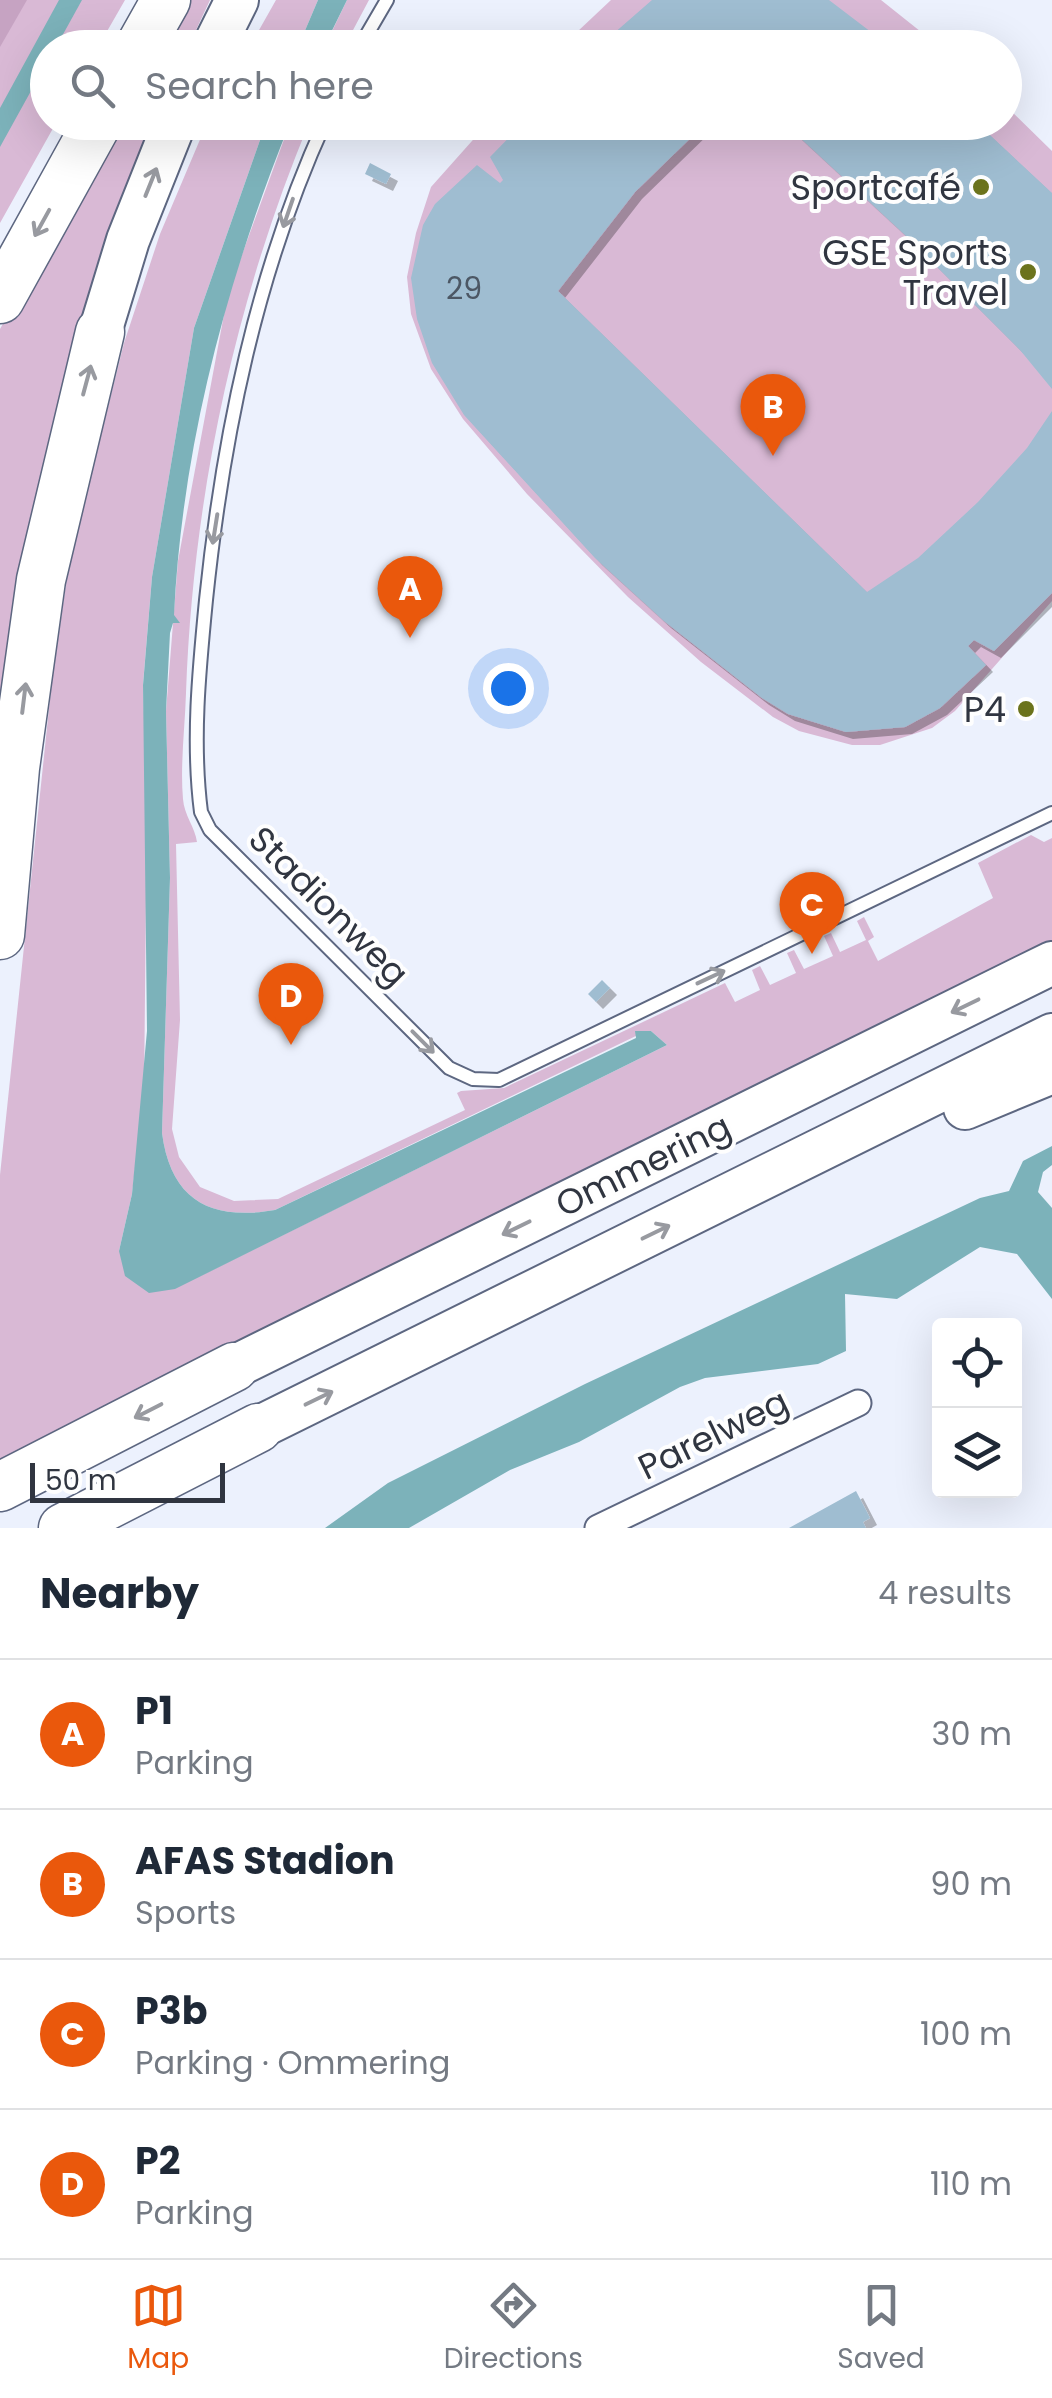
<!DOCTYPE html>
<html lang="en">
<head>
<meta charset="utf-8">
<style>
	:root { --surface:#fff; --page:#f6f6f7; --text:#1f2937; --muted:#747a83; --line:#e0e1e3; --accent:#ea580c }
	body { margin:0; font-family:Poppins,sans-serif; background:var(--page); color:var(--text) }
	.controls { position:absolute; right:30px; bottom:30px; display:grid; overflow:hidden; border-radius:10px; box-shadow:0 10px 40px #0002 }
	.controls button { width:90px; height:90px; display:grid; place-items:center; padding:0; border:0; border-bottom:2px solid var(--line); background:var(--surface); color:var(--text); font:50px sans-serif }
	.scale { position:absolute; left:30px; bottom:25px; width:195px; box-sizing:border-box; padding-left:10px; border:5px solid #303540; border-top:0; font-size:28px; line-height:35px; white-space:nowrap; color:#303540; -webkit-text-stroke:8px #fefefe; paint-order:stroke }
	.you { position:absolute; left:508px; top:688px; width:35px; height:35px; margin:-25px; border:8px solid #fff; border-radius:50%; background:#1a73e8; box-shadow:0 0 0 15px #1a73e833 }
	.badge { display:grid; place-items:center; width:65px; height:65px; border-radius:50%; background:var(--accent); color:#fff; font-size:32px; font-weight:700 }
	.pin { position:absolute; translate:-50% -82px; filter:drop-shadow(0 2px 5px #0008) }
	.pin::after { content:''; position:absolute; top:52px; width:35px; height:30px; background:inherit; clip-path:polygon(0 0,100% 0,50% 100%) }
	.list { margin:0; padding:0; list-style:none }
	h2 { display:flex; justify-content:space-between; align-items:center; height:130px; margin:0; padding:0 40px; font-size:42px }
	h2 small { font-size:32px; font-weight:400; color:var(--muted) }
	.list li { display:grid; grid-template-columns:65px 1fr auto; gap:30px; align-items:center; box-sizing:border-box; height:150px; padding:0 40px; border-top:2px solid var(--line) }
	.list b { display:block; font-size:38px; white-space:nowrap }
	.list p { margin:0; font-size:32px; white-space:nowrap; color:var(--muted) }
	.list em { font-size:32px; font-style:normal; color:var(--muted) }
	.icon { flex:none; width:55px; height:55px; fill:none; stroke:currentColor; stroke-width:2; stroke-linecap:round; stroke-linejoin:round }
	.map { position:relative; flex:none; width:1052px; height:1528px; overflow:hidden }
	.search { position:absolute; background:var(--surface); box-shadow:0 10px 40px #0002; left:30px; right:30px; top:30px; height:110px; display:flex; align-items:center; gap:25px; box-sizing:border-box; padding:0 35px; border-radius:55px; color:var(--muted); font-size:38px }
	.sheet { height:730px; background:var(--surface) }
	nav { display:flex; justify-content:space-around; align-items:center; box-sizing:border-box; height:140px; border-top:2px solid var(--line); background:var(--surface); font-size:28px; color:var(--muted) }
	nav a { display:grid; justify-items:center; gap:5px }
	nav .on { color:var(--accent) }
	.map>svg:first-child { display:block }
	.green { fill:#d9b9d5 }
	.forest { fill:#c6a3c2 }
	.water { fill:#7cb2ba }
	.building { fill:#9fbdd1; filter:url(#shadow) }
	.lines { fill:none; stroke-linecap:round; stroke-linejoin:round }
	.service-casing { stroke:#5d6781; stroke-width:16 }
	.minor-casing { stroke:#5d6781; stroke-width:29 }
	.trunk-casing { stroke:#5d6781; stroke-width:46 }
	.motorway-casing { stroke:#5d6781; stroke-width:51 }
	.service { stroke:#fff; stroke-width:12 }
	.minor { stroke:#fff; stroke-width:25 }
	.trunk { stroke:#fff; stroke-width:42 }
	.motorway { stroke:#fff; stroke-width:48 }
	.oneway { stroke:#989aa0 }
	.poi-dot { fill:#6b731c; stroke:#fefefe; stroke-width:4 }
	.labels { text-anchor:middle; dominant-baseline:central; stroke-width:8; stroke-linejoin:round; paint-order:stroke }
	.number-label { font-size:30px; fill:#4c5764 }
	.poi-label { font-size:35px; fill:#303540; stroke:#fefefe; text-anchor:end }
	.street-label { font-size:35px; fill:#303540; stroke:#fefefe }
</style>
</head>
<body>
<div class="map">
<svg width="1052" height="1528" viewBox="0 0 1052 1528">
	<defs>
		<filter id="shadow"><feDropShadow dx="7" dy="7" stdDeviation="0" flood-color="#0004"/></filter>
	</defs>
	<rect width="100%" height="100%" fill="#ecf1fd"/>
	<!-- green -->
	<path class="green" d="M0,0h125l-27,47 -50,1v74l8,1 -56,100z
		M185,0h25l-22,47 -30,1z
		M276,0h42l-20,47 -49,1z
		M347,0h22l-25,47 -20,1z
		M611,0h270l59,47 -380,1z
		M1005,105l47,46v450l-97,110 -23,17 -52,17h-28l-53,-14 -26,-14 -72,-55 -73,-65 -101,-103 -64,-75 -32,-50 -20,-55 -4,-37 9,-44 15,-46 57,-64 516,-1z
		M116,123h40l-156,668v-462z
		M207,123h59l-72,205 -42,249 -9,107 4,119 -3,288 -12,103 -13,57 81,25 467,-231 -16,-14 -11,3 -365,176c-64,11 -104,-9 -113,-77l8,-255 -4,-167 12,-150 50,-268 62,-170h19c-75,181 -116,374 -123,570 -1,34 -6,72 -3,106 1,16 12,28 14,43l-21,2 4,176 -8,109 7,28 21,30 34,14 44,-2 187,-89 -8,-17 4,-2 43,-3 221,-105 10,19 25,-12 -8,-20 8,-4 10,19 26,-12 -9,-20 7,-3 10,19 29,-13 -9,-20 7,-3 9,19 26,-12 -9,-19 7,-4 10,20 -6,4 10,20 115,-63 -15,-35 53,-28 13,7 8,-4v103l-1052,525v-291l52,-495 17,-116 55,-221 36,-109z"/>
	<!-- forest -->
	<path class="forest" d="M0,0h27l-27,47z"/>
	<!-- water -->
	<path class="water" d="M59,0h23l-26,47 -8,1 -1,14 -47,85v-39z
		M318,0h29l-23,47h-26z
		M266,123h24c-63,156 -108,323 -116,492l6,8h-7l-3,10 -4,78 4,167 -8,255c9,68 49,88 113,77l361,-172 -1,-7h16l16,14 -492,244 -26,4 -24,-17 -6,-25 13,-57 15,-163 -4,-346 9,-108 42,-249z
		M1052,1146v19l-9,7 -5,20 14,16v91l-35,-45 -37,-7 -83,52 -52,-5 1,57 -28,13 -113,14 -25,9 -101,55 -69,28 -101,58h-84l63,-45 197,-99 395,-186 29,-7 14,-30z"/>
	<!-- building -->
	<path class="building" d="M652,0h177l63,48h-295z
		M524,122h183l-72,70 -77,99 309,301 51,-34 60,-56 49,-54 25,-37v182l-58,58 -20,-11 -6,6 18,19 -46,43 -35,19 -59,5 -58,-18 -26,-16 -98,-77 -69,-63 -131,-143 -32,-52 -15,-44 -6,-41 12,-53 12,-21 42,-39 23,18 3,-3 -13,-23z
		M783,122h193l76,71v196l-32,-39 -116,-116z
		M370,163l21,11 -5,10 -21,-10z
		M602,980l8,8 -14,14 -8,-8z
		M856,1491l14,27 -7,4 3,6h-77z"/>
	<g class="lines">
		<defs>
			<path id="service" d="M359,48l28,-48
				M325,122c-69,151 -102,314 -119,478 -7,71 -14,142 -5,212l9,18 239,238 24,11 26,1 553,-267"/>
			<path id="minor" d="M598,1528l260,-125"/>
			<path id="trunk" d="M213,48l24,-48
				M100,332l28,-92 47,-118
				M965,1108l87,-36
				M234,1367l818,-404
				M258,1428l794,-393"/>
			<path id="motorway" d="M139,48l27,-48
				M0,299l98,-177
				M0,935l15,-167 26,-188 59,-248
				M0,1487l234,-120
				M63,1528l195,-100"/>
		</defs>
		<!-- service casing -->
		<use href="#service" class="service-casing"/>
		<!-- minor casing -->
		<use href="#minor" class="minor-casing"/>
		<!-- trunk casing -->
		<use href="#trunk" class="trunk-casing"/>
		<!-- motorway casing -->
		<use href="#motorway" class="motorway-casing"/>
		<!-- service -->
		<use href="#service" class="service"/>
		<!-- minor -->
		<use href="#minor" class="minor"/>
		<!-- trunk -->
		<use href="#trunk" class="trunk"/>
		<!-- motorway -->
		<use href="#motorway" class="motorway"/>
	</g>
	<!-- one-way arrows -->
	<defs><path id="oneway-shaft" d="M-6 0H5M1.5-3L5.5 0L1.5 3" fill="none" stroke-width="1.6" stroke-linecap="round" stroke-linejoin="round" transform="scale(2.5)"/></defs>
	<g class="oneway">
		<use href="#oneway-shaft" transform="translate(151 182) rotate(-68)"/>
		<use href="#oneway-shaft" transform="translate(288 213) rotate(109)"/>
		<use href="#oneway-shaft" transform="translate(42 223) rotate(119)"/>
		<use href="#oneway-shaft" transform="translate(87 380) rotate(-75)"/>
		<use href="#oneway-shaft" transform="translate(215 529) rotate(99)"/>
		<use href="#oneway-shaft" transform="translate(24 698) rotate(-83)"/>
		<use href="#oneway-shaft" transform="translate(711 977) rotate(-25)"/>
		<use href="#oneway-shaft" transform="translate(965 1006) rotate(154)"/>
		<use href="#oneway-shaft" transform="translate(423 1042) rotate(45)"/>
		<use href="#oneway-shaft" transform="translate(516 1228) rotate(154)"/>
		<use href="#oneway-shaft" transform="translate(656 1232) rotate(-26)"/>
		<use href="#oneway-shaft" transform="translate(319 1398) rotate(-26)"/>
		<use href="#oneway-shaft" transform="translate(148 1411) rotate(153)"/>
	</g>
	<!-- markers -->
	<g class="poi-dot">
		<circle cx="981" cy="187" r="10"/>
		<circle cx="1028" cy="272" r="10"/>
		<circle cx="1026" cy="709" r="10"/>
	</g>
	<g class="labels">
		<!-- number labels -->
		<g class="number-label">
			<text x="464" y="288">29</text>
		</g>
		<!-- poi labels -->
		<g class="poi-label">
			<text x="961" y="187">Sportcafé</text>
			<text x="1008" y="252">GSE Sports<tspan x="1008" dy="40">Travel</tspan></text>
			<text x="1006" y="709">P4</text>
		</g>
		<!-- street labels -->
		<g class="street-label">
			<text transform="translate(329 906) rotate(45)">Stadionweg</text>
			<text transform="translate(643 1165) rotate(-26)">Ommering</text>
			<text transform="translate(713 1434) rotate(-26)">Parelweg</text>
		</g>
	</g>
</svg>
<div class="controls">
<button><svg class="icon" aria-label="locate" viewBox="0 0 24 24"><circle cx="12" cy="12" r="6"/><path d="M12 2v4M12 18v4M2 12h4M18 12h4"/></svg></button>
<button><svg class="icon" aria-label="layers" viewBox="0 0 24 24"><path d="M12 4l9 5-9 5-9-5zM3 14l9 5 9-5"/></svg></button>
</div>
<div class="scale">50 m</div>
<div class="you"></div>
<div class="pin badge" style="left:410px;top:638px">A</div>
<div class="pin badge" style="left:773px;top:456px">B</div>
<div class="pin badge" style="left:812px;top:954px">C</div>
<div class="pin badge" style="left:291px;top:1045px">D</div>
<div class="search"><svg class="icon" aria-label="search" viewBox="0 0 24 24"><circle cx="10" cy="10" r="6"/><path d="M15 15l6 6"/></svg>Search here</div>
</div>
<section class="sheet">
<h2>Nearby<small>4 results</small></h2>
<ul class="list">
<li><span class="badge">A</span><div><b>P1</b><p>Parking</p></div><em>30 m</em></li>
<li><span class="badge">B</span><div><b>AFAS Stadion</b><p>Sports</p></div><em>90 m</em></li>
<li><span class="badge">C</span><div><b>P3b</b><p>Parking · Ommering</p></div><em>100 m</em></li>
<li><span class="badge">D</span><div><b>P2</b><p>Parking</p></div><em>110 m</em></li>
</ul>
</section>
<nav>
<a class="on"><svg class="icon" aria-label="map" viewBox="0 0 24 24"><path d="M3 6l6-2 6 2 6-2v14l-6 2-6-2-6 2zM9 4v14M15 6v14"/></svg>Map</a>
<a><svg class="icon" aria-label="directions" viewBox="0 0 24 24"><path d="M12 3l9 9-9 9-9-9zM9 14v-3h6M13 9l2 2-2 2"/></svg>Directions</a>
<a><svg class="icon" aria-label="saved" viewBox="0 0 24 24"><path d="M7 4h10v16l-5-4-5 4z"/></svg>Saved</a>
</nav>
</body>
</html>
